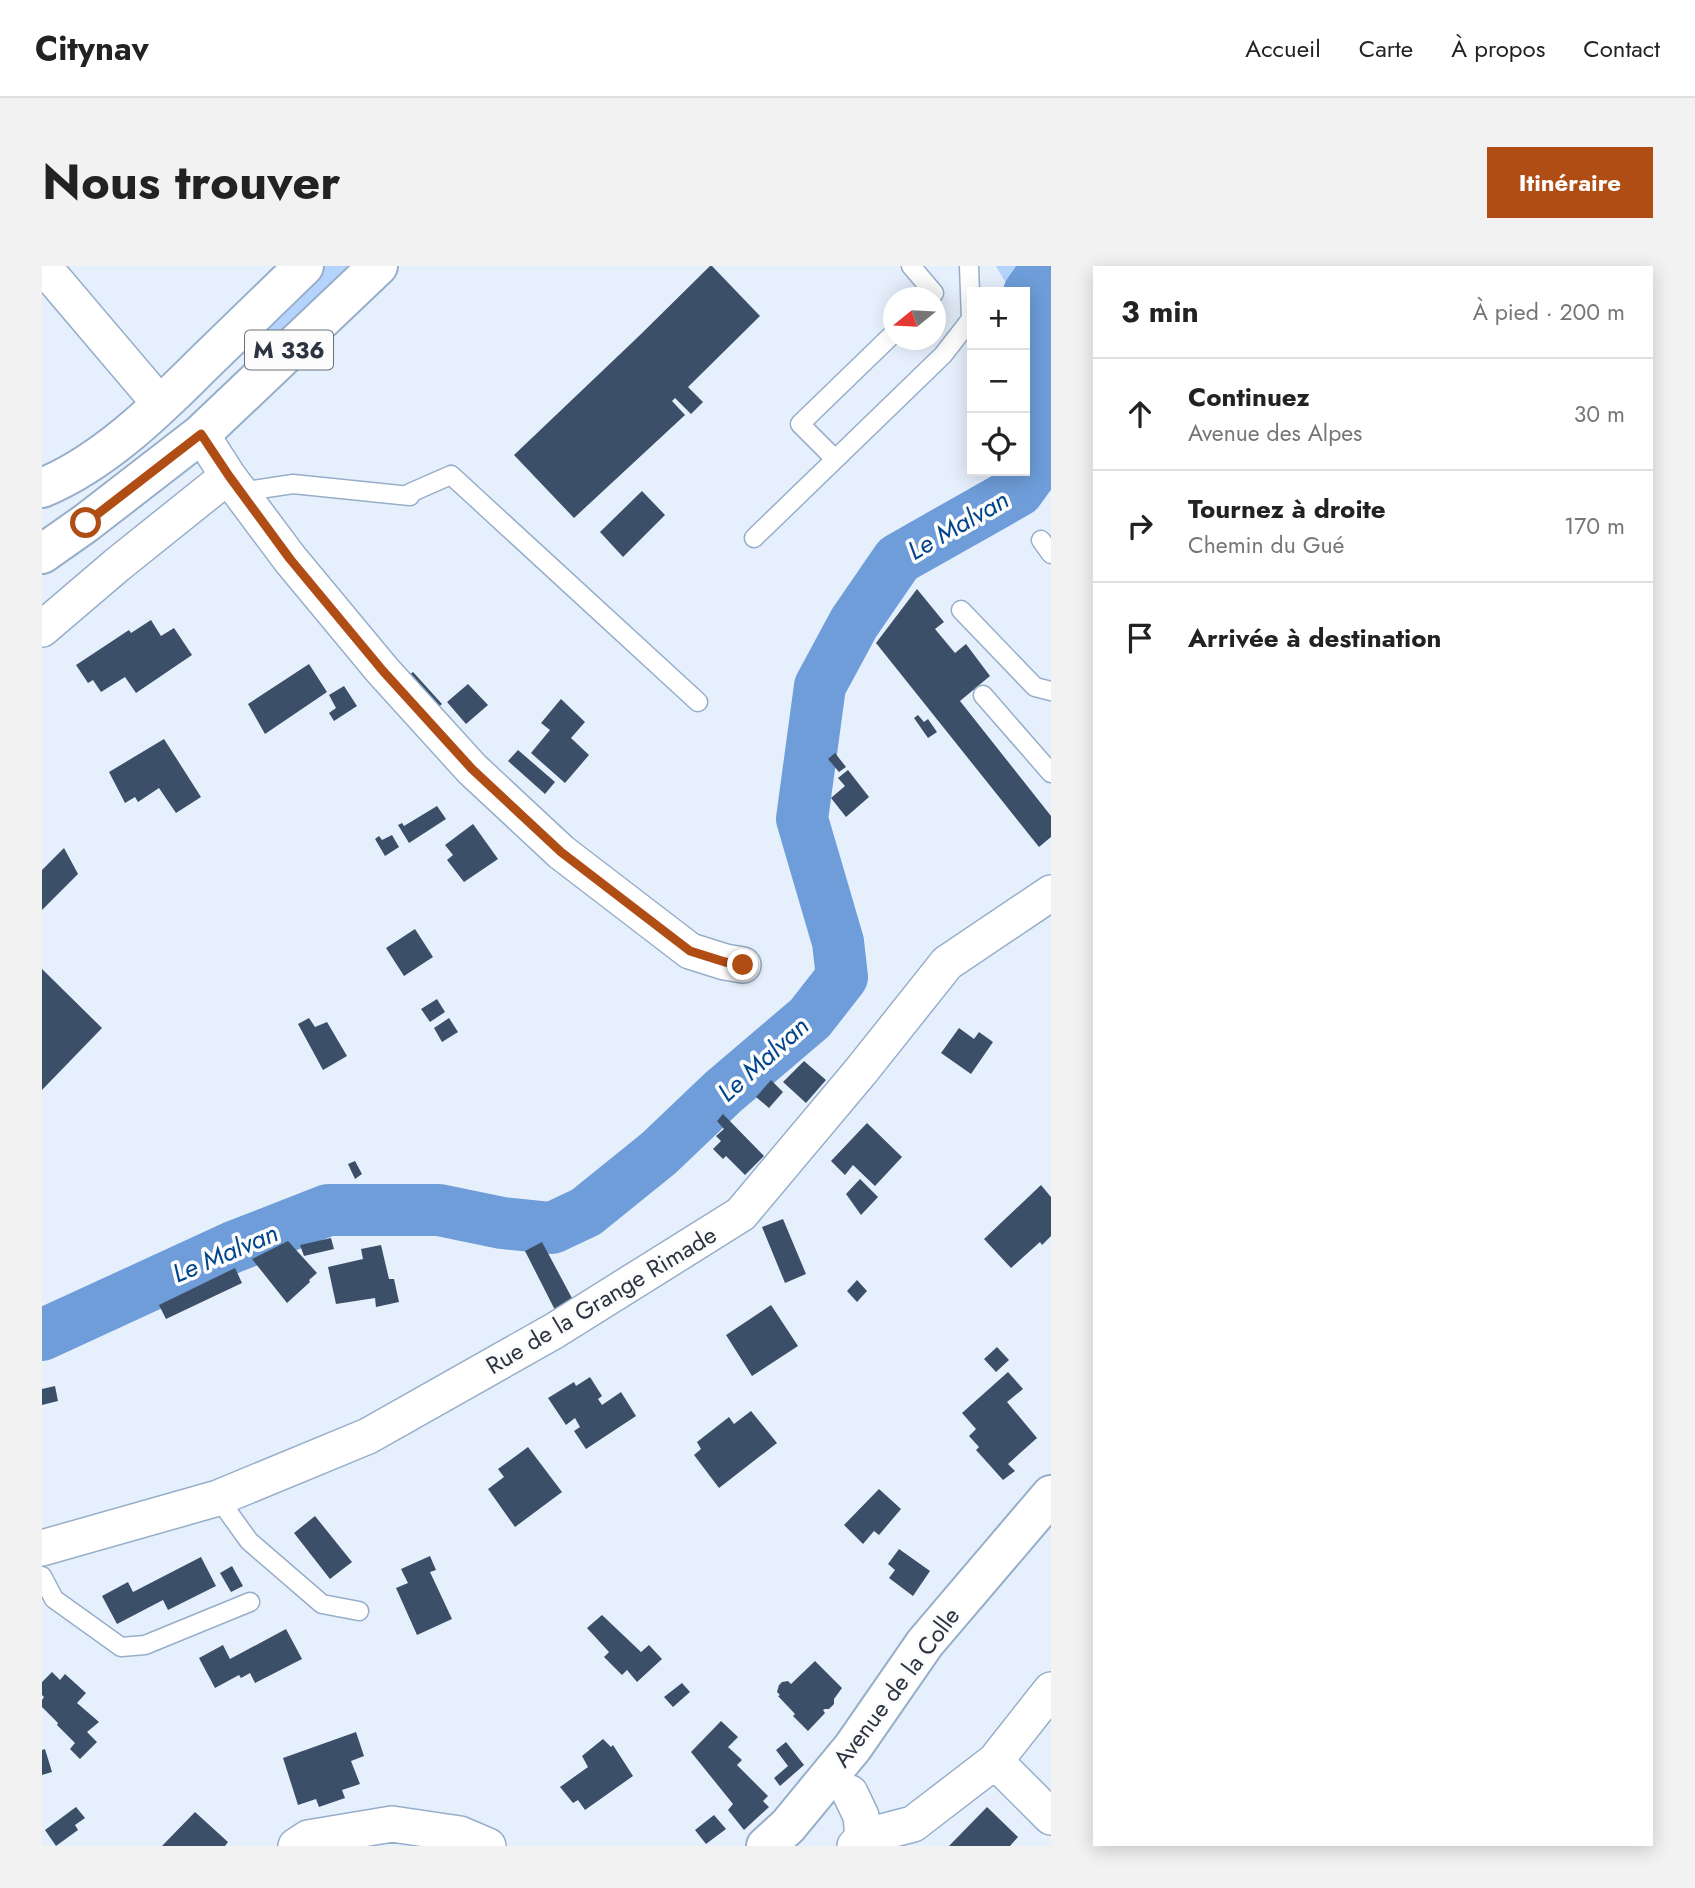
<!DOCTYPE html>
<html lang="fr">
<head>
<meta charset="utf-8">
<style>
	:root { --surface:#fff; --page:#f2f2f2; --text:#222; --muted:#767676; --line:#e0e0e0; --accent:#b04d15 }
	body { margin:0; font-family:Jost,sans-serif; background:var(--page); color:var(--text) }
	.controls { position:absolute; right:21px; top:21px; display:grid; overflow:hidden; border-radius:0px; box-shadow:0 4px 18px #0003 }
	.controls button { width:63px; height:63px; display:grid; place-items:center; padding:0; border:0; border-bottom:2px solid var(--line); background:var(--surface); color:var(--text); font:35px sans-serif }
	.compass { position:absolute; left:841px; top:21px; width:63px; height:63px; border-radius:50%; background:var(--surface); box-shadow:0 4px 18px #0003; rotate:252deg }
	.stop { position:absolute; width:21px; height:21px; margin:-16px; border:5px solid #b04d15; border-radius:50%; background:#fff }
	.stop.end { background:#b04d15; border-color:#fff; box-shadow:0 2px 7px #0008 }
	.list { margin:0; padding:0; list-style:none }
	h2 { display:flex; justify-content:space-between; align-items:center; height:91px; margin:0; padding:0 28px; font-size:30px }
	h2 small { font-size:23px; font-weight:400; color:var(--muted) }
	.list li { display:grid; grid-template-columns:46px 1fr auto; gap:21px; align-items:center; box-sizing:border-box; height:112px; padding:0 28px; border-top:2px solid var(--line) }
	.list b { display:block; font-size:26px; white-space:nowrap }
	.list p { margin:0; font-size:23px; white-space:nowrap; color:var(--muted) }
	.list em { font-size:23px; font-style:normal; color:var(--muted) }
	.icon { flex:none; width:38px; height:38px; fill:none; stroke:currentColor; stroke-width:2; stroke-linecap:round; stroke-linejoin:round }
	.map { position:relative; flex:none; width:1009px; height:1580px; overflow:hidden; border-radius:0px }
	header { display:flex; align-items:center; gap:42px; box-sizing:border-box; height:98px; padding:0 35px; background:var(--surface); border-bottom:2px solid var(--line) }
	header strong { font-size:33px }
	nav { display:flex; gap:38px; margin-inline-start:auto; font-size:24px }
	.intro { display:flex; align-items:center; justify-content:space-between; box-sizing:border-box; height:168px; padding:0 42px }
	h1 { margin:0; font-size:49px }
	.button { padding:18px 32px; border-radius:0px; background:var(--accent); color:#fff; font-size:24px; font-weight:700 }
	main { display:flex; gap:42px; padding:0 42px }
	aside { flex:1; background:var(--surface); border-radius:0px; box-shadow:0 4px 18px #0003 }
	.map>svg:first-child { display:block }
	.green { fill:#b4d4fd }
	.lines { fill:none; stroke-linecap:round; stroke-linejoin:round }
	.river { stroke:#6e9dd9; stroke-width:52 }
	.building { fill:#3c4f68 }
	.lane-casing { stroke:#97aeca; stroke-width:21 }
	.street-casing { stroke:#97aeca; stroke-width:38 }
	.secondary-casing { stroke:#97aeca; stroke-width:42 }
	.primary-casing { stroke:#97aeca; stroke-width:42 }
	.lane { stroke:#fff; stroke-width:18 }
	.street { stroke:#fff; stroke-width:35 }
	.secondary { stroke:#fff; stroke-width:38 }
	.primary { stroke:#fff; stroke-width:38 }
	.route { stroke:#b04d15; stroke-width:9 }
	.labels { text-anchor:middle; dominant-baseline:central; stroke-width:7; stroke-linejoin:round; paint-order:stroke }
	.shield { fill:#fcfcfc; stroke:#6a7078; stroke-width:2 }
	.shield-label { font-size:23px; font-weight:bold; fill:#2b3440 }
	.street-label { font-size:24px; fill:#2b3440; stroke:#fcfcfc }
	.water-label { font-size:26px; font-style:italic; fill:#00458c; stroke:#fcfcfc }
</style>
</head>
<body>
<header>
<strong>Citynav</strong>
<nav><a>Accueil</a><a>Carte</a><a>À propos</a><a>Contact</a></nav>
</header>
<div class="intro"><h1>Nous trouver</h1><a class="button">Itinéraire</a></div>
<main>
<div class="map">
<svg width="1009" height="1580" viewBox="0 0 1009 1580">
	<rect width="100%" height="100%" fill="#e6f0fc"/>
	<!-- green -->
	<path class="green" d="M281,0h36l-106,102 -15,-22z
		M954,0h43l-17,26h-11z"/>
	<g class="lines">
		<!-- river -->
		<path class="river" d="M1006,0l-19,27 4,37 18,50
			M0,1069l191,-88 95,-37h111l63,13 50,5 34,-16 73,-59 64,-61 87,-74 32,-41 -4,-35 -36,-123 18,-133 34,-63 44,-64 120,-68 29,-40 4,-61"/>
	</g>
	<!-- building -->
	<path class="building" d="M668,0h2l48,50 -72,71 15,15 -12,12 -16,-16 -3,3 13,14 -111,103 -60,-63 125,-119z
		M600,225l23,24 -42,42 -23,-25z
		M875,323l27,33 -9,7 20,24 11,-9 24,32 -30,25 91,115v21l-12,10 -163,-204z
		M109,354l10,16 13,-8 18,27 -56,38 -11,-16 -24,15 -8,-12 -5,3 -12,-18 53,-35 2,3z
		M267,398l18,28 -62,42 -17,-30z
		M371,406l29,32 -7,6 -30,-32z
		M426,418l20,21 -22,19 -19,-22z
		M302,420l13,20 -23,15 -5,-8 7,-5 -7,-13z
		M519,433l24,23 -14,16 18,17 -24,28 -34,-30 19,-23 -9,-7z
		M876,449l6,7 4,-3 9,13 -9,6 -14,-20z
		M122,473l37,58 -25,16 -17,-25 -21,14 -3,-5 -10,6 -16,-31z
		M476,484l37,32 -10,12 -37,-33z
		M793,487l11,14 -7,5 -11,-13z
		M806,504l21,27 -23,20 -15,-19 14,-12 -7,-8z
		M395,540l9,13 -37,24 -11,-18 4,-2 2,3z
		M431,558l25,35 -34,23 -17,-22 6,-5 -8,-10z
		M350,569l7,12 -14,9 -10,-17 4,-3 3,4z
		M22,582l14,26 -36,36v-40z
		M373,663l18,28 -29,19 -18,-28z
		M0,703l60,59 -60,62z
		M395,733l8,13 -15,10 -9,-13z
		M267,752l6,9 12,-5 20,34 -24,14 -25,-46z
		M407,752l9,14 -16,10 -8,-14z
		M917,762l15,11 5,-7 14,10 -22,32 -30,-21z
		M762,795l22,19 -20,23 -23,-21z
		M729,814l12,12 -14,16 -13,-11z
		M681,848l41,42 -19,19 -19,-19 -3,3 -10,-10 8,-8 -5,-5 8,-7 -7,-8z
		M825,857l35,34 -27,29 -22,-21 -8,10 -14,-14z
		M313,895l7,13 -7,5 -7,-15z
		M818,913l18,18 -17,18 -15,-21z
		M999,919l10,12v39l-9,9 -2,-3 -29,26 -27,-29z
		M741,953l23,55 -21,9 -23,-56z
		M289,972l3,11 -30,7 -4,-11z
		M246,975l29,32 -8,7 1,2 -23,21 -35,-44z
		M500,976l31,58 -18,10 -30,-59z
		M339,979l8,34h5l5,23 -23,5 -1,-9 -39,6 -8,-37 35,-8 -2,-10z
		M193,1002l7,15 -76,36 -7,-14z
		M815,1014l10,11 -10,11 -10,-11z
		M729,1039l27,41 -46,30 -26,-41z
		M955,1081l12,13 -13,12 -12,-13z
		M966,1106l15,17 -16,13 30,36 -29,26 7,7 -12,9 -27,-30 3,-3 -10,-11 7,-7 -14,-16z
		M548,1111l12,19 -4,3 4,6 19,-13 15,24 -50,33 -12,-18 6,-4 -5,-9 -9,7 -18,-27 26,-16 2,4z
		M13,1120l3,15 -16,4v-16z
		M709,1145l26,32 -58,45 -25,-33 7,-6 -4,-7 32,-25 5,7z
		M486,1181l34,45 -47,35 -27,-38 16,-12 -6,-8z
		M837,1223l22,20 -22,26 -5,-4 -11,13 -19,-19z
		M273,1250l37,46 -22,17 -36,-46z
		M857,1283l31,22 -17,25 -24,-18 6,-8 -7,-6z
		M388,1290l6,14 -6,2 22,47 -35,16 -21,-47 12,-5 -7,-14z
		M159,1291l15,29 -48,24 -5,-10 -46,24 -15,-28 26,-14 5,10z
		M190,1300l11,20 -12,6 -11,-19z
		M560,1349l39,37 8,-7 13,14 -25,23 -10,-12 -5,5 -18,-18 5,-5 -22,-24z
		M244,1363l16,30 -47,24 -5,-10 -9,5 -2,-3 -24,13 -16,-30 24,-13 7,14z
		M773,1395l27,27 -8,11v5l-5,5h-4l-2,1 2,3 -17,18 -15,-15 2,-2 -17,-18 2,-1 -3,-3 2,-7 3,-3 6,-1 3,3z
		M10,1406l8,8 5,-6 21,19 -9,10 22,19 -12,10 10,10 -17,17 -10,-10 5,-6 -18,-18 1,-2 -16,-16v-7l2,-3 -2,-2v-13z
		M640,1417l8,9 -17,15 -9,-10z
		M679,1455l17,16 -10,10 14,13 -5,5 31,31 -5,5 6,6 -25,23 -16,-20 5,-6 -42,-52z
		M314,1466l8,24 -13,5 9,23 -18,6 3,8 -26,9 -3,-8 -18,6 -15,-47z
		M561,1473l8,8 2,-2 20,31 -48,34 -7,-10 -5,3 -13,-16 28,-20 -6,-11z
		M744,1476l18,23 -24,21 -6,-8 14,-12 -12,-16z
		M3,1483l7,23 -10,3v-25z
		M34,1541l9,11 -10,7 3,5 -22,16 -11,-16z
		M945,1541l31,30 -8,9h-61z
		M153,1546l33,30 -3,4h-63z
		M672,1549l12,14 -20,15 -11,-14z"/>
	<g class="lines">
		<defs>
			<path id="lane" d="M869,0l23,27 -4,5
				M793,193l-35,-35 94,-91
				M198,226l53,-8 117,12v-3l41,-18 247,227
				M712,272l189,-183 28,-36 -2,-53
				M999,274l10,14
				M919,344l74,77 16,4
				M941,429l68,78
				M176,1232l31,43 73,63 37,7
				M0,1310l12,23 67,48 24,-2 105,-43"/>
			<path id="street" d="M1,0l118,139
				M159,168l27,42 62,83 93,112 89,98 89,83 129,99 35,11 18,3
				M0,363l75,-64 111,-89
				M0,1282l176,-50 150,-62 186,-105 187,-117 120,-143 86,-108 104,-70
				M953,1495l56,56
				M808,1527l11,23 2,21 -8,9
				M821,1571l50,-13 82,-63 56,-71
				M254,1580l12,-8 84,-14 68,10 28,12"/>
			<path id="secondary" d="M724,1580l22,-20 65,-79 72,-104 126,-148"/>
			<path id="primary" d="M0,222c61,-25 115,-78 161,-124 34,-33 67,-65 101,-98
				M0,288l44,-31 115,-89 177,-168"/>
		</defs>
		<!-- lane casing -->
		<use href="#lane" class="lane-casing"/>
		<!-- street casing -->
		<use href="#street" class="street-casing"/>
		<!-- secondary casing -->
		<use href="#secondary" class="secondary-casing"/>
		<!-- primary casing -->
		<use href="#primary" class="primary-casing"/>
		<!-- lane -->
		<use href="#lane" class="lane"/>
		<!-- street -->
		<use href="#street" class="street"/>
		<!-- secondary -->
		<use href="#secondary" class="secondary"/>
		<!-- primary -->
		<use href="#primary" class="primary"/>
	</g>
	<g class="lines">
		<!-- route -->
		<path class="route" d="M44,257l115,-89 28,42 61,83 93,112 89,98 89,83 129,99 35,11 18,3"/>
	</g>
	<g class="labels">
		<!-- shield labels -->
		<rect class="shield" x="203" y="64.5" width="88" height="39" rx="5"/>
		<g class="shield-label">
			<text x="247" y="84">M 336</text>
		</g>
		<!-- street labels -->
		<g class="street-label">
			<text transform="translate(559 1034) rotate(-31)">Rue de la Grange Rimade</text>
			<text transform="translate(854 1421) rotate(-53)">Avenue de la Colle</text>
		</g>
		<!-- water labels -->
		<g class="water-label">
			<text transform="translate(916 259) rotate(-30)">Le Malvan</text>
			<text transform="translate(721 793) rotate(-42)">Le Malvan</text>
			<text transform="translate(183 987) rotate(-23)">Le Malvan</text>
		</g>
	</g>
</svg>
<div class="controls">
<button>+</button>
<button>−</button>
<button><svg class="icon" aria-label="locate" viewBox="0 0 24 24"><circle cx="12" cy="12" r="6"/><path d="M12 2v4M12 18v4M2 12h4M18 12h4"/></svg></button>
</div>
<svg class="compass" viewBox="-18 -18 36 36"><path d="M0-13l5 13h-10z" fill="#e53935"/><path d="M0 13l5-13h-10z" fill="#767676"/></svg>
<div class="stop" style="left:44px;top:257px"></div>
<div class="stop end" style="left:701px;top:699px"></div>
</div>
<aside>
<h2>3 min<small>À pied · 200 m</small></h2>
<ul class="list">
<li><svg class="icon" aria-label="ahead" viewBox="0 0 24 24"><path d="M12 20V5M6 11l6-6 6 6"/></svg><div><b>Continuez</b><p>Avenue des Alpes</p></div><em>30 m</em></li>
<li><svg class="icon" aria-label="right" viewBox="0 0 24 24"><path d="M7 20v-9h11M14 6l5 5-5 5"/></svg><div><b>Tournez à droite</b><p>Chemin du Gué</p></div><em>170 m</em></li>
<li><svg class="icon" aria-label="arrive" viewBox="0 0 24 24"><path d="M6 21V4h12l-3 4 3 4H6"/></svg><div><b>Arrivée à destination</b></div></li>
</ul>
</aside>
</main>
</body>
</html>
